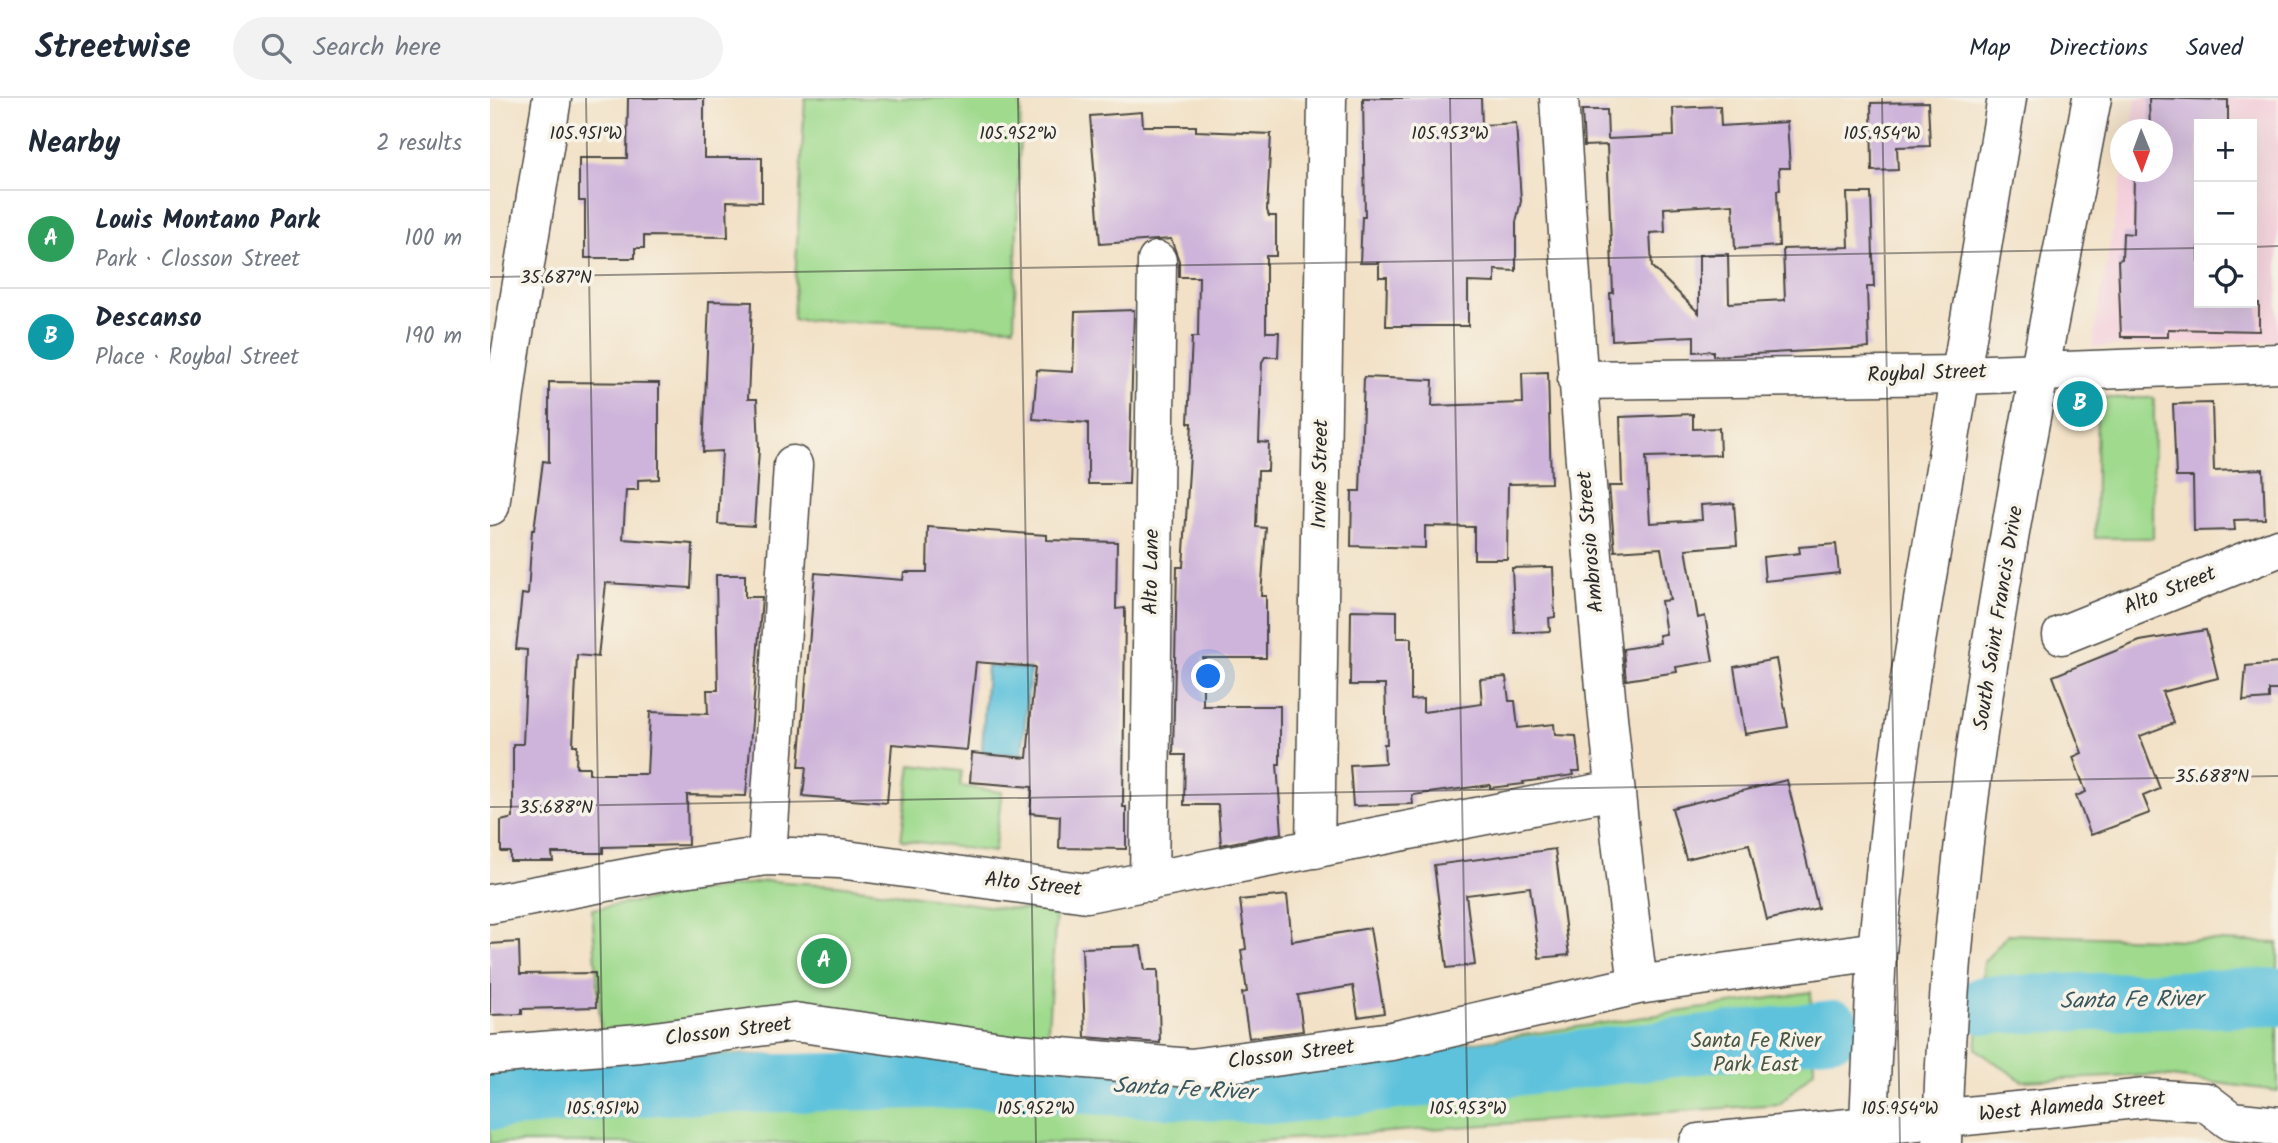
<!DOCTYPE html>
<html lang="en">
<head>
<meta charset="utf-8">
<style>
	:root { --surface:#fff; --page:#f2f2f3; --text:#1f2937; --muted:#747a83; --line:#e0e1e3; --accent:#1a73e8 }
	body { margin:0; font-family:Kalam,sans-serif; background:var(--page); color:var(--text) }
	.controls { position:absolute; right:21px; top:21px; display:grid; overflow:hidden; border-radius:0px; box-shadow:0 7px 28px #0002 }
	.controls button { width:63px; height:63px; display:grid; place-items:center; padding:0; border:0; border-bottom:2px solid var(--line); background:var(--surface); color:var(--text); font:35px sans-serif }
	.compass { position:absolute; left:1620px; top:21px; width:63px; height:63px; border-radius:50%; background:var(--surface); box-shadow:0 7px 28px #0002; rotate:179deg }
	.you { position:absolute; left:719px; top:579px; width:24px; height:24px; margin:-18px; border:5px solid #fff; border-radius:50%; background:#1a73e8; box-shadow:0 0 0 10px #1a73e833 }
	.badge { display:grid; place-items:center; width:46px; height:46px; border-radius:50%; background:var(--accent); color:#fff; font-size:23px; font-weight:700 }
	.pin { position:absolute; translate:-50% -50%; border:4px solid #fff; box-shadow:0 2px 7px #0006 }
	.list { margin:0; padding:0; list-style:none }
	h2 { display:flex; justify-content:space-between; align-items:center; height:91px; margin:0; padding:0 28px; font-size:30px }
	h2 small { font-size:23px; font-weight:400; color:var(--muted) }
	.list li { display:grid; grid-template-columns:46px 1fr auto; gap:21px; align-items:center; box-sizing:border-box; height:98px; padding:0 28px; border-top:2px solid var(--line) }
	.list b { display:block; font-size:26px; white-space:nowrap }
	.list p { margin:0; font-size:23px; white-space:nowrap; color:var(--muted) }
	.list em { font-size:23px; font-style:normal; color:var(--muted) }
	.icon { flex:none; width:38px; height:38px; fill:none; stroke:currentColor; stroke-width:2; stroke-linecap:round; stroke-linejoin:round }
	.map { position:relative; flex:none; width:1788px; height:1045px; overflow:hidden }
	header { display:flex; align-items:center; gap:42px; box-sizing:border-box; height:98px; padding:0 35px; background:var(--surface); border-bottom:2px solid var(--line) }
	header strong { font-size:33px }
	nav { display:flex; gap:38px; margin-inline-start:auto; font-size:24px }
	.search { width:490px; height:63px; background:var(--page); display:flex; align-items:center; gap:18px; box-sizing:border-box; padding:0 24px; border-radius:38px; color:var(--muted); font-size:26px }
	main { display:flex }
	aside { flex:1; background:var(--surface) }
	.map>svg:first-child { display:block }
	.built { fill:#f4cfdc; fill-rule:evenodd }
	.green { fill:#9fda8d; stroke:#65825c; stroke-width:2 }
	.water { fill:#5ec2dc; stroke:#447684; stroke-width:2 }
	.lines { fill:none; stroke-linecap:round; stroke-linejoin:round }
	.river { stroke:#5ec2dc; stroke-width:58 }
	.building { fill:#ceb4da }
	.minor-casing { stroke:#494642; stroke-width:41 }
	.tertiary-casing { stroke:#494642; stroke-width:41 }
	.trunk-casing { stroke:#494642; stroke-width:41 }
	.minor { stroke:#fff; stroke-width:38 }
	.tertiary { stroke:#fff; stroke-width:38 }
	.trunk { stroke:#fff; stroke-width:38 }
	.ticks { fill:none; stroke:#2b2b2b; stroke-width:2; stroke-opacity:0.45 }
	.labels { text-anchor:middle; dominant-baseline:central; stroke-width:7; stroke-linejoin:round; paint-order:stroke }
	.street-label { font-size:21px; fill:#2b2b2b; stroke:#f7f3e8 }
	.park-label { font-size:21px; fill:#485744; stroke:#f7f3e8 }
	.water-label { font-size:23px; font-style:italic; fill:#3a5860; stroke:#f7f3e8 }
	.ticks-label { font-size:18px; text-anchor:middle; fill:#2b2b2b; stroke:#f7f3e8; stroke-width:7; stroke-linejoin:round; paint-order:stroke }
</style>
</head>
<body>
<header>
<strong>Streetwise</strong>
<div class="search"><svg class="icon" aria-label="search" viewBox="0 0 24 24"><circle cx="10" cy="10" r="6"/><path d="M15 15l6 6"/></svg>Search here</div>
<nav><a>Map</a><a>Directions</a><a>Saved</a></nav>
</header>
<main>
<aside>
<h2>Nearby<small>2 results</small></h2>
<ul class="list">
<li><span class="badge" style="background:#2e9e5b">A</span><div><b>Louis Montano Park</b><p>Park · Closson Street</p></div><em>100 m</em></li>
<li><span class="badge" style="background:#0f9aa8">B</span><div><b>Descanso</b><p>Place · Roybal Street</p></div><em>190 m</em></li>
</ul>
</aside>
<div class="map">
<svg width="1788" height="1045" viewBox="0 0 1788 1045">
	<rect width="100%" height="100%" fill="#f7f3e8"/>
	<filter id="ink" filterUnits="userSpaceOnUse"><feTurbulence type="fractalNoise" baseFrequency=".0143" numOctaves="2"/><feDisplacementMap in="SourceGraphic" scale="14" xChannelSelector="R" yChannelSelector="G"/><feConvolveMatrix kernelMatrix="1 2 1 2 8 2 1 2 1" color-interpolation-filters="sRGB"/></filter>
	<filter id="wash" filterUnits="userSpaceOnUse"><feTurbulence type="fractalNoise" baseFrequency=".00686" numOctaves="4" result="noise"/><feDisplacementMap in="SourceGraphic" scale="28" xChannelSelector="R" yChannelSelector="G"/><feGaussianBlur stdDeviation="1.57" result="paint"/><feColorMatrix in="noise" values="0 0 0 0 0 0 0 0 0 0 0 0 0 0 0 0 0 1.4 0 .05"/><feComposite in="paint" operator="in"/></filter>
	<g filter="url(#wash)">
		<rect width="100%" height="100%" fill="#f2e1c6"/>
		<!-- built -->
		<path class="built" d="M1646,0h142v243l-186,6 31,-175h39v-42l-31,-1zM1709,26h53v179h-53z"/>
		<!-- green -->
		<path class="green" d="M315,0h216l-7,229 -221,-7z
			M1607,300h57l-1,140h-58z
			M421,667l51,6 -2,15 42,6 -8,60 -93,-12z
			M277,783l70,4 165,23 54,4 -9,130 -446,-10 -9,-123z
			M1518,836l270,9v148l-122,-16 -134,6 -46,-32 8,-87z
			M1321,894l3,78 -34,34 -545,39h-745v-71l231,-18 143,4 337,25z"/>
		<!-- water -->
		<path class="water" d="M497,568l43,3 -8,86 -40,-3z"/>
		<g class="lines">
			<!-- river -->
			<path class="river" d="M1494,907l294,-8
				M0,1003l166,-15 318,-7 306,16 554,-66"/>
		</g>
		<g id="blocks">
			<!-- building -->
			<path class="building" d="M138,0h76v60h58v44l-35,-1 1,36 -84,-1v12h-9v10h-50v-57h-6v-43h48z
				M873,0h118l1,27 34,-2 5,78 -5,21v49l-21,-1v13l-27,-1v44h-82l1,-49h-8v-14h-19l2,-46h3z
				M1659,0l79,2v24h-29v179h60v28l-91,-2v8h-47l-3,-77 4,-1 1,-26 10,1 1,-62h28v-42h-12z
				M1438,4l2,44 -33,1 1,23 -26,1 -1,-68z
				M1230,8l1,20 66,-4 3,46h-11l1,22h-3l2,56 -44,3 -2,-45 -69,4 1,24 -15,1 2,34 47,46v-58l29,-1 1,49 56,-3 -2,-51 66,-2 -2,-54h24l3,94h-7l2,61 -156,8v-5l-19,1v-16l-82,4 -2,-47h3l-6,-148 -23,1 -2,-36h25l1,29 66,-3 -1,-28z
				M652,14l1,14h53v5l75,3 -4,76 2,6h7v40h-10v76h13l-1,25h-13l-3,5 -3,80 10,1 -1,28h-10l-2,56 10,1 -5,68h5v62h-63v48h77v58h-3l5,69 -61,12 -3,-40h-34l1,-50h-12l4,-188h6l9,-144h-4l4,-86h6l1,-60h-20v-16l-8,-22 -71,5 -10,-128z
				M219,203l43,1 -4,97h9l2,51 -5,76 -36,-2 4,-73 -19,1z
				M644,212l-5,174h-41v-61l-55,-4 4,-49 36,2 2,-60z
				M1058,274l3,111 -43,1 -1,75h-33v-32l-49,-1v22l-74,-2 1,-55h8l4,-114 69,3 -1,26 58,-2 33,-1 -1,-30z
				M59,284l110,1v96l-21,1v10h-12l-3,49 70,5 -2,44 -85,-5 -8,74 -21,-2 -4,90h4l-1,22h13v7h58l3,-62 58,2 -1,-24h11l-2,-115h29v22h17l-16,199 -59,-1 1,50 -85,2v6h-51l1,8h-43v-9h-9v-31l12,-3v-74h10l4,-94 -11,-1 6,-55 6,1 4,-65h2l9,-69 6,1z
				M1722,305l2,68 49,-2 2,50 -31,1 1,10 -41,1 -1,-54h-17l-3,-73z
				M1203,316v15l26,-1 1,27 -74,2 4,66 52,-3 -1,-15 33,-2 3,42 -51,4 12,69 7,-2 8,45 -37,6 1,5 -51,8 -3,-31 37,-6 -1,-8 7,-1 -5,-33 9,-1 -9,-52 -46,3 -6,-65h13l-2,-69z
				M438,429l119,8v5l70,2 -1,67 9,-1 -2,199h3v42l-67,-1 1,-32 -30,-3 2,-26 -62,-5 2,-29 55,5 8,-91 -59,-5 -9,88 -75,-6 -5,59 -84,-7 3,-29h-7l16,-194 88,7 1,-8h23z
				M1346,446l3,29 -74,8 -2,-24 37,-4 -1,-6z
				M1056,469h7l2,50 -6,1 1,13 -35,2 -3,-65z
				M861,512l46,1v27h14v62l12,-1v13l59,-8 -2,-25 26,-2 3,24h6l3,27 36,-4 1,11 21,1 4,35h-7l1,4 -51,7 1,2 -34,4v-3l-78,10 1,9 -60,2 -3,-41 35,-2 -1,-19h3l-2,-59h-35z
				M1716,532l12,48 -56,14 12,31 -34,13 20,53 -17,7 7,17 -59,22 -15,-39 10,-4 -13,-35 9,-4 -29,-77 87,-35z
				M1286,561l12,68 -43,7 -11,-67z
				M1788,565v27h-9v9l-26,2 3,-35z
				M1297,682l31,128 -51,12 -18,-76 -63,15 -14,-51z
				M1065,751l14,106 -30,3 -9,-71 -64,8 9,70 -28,3 -13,-103z
				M797,797l5,46 78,-13 14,85 -26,4 -5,-31 -55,9 5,36 -54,7 -7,-45 5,-1 -6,-42 5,-1 -6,-49z
				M29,844l1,32 75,-1 1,34 -74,2v5l-32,1v-71z
				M651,848l4,24h13l2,73 -75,-6 -3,-89z"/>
		</g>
	</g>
	<g filter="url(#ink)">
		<use href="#blocks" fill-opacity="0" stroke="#494642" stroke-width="2"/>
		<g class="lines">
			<defs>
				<path id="minor" d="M1069,0c19,296 42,592 79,887
					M1087,282l384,-5 317,-12
					M0,408l20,-149 42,-259
					M1572,537l216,-87
					M825,751l12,-751
					M277,758l26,-391
					M659,784l8,-621
					M0,806l179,-34 98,-14 72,3 248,34 527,-103
					M0,957l150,-12 154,-21 221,31 176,15 201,-27 246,-56 239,-34"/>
				<path id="tertiary" d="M1209,1045l447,-45 60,4 25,19 47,5"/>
				<path id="trunk" d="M1378,1045l9,-192 15,-143 19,-136 96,-574
					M1452,1045c8,-351 85,-701 150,-1045"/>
			</defs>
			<!-- minor casing -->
			<use href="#minor" class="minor-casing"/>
			<!-- tertiary casing -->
			<use href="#tertiary" class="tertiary-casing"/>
			<!-- trunk casing -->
			<use href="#trunk" class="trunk-casing"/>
			<!-- minor -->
			<use href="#minor" class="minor"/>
			<!-- tertiary -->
			<use href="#tertiary" class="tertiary"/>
			<!-- trunk -->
			<use href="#trunk" class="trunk"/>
		</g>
	</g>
	<!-- ticks -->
	<path class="ticks" d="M96,0l18,1045M528,0l18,1045M960,0l18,1045M1392,0l18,1045M1762,149l26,-1M0,179l1709,-29M0,709l1788,-31"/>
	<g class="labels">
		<!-- street labels -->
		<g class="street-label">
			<text transform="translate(1437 276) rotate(-2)">Roybal Street</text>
			<text transform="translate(831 376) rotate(-89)">Irvine Street</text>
			<text transform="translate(1101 444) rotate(-95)">Ambrosio Street</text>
			<text transform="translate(662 474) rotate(-89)">Alto Lane</text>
			<text transform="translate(1680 493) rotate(-22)">Alto Street</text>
			<text transform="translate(1509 520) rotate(-81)">South Saint Francis Drive</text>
			<text transform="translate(543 787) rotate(6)">Alto Street</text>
			<text transform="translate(238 934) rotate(-7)">Closson Street</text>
			<text transform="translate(801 957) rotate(-7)">Closson Street</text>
			<text transform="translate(1582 1009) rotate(-5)">West Alameda Street</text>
		</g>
		<!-- park labels -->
		<g class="park-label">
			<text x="1266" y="943">Santa Fe River<tspan x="1266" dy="24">Park East</tspan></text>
		</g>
		<!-- water labels -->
		<g class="water-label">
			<text transform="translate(1641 903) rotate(-1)">Santa Fe River</text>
			<text transform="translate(694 992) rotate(3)">Santa Fe River</text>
		</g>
	</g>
	<g class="ticks-label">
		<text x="96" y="41">105.951°W</text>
		<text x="528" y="41">105.952°W</text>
		<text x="960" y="41">105.953°W</text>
		<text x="1392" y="41">105.954°W</text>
		<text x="66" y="185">35.687°N</text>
		<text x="1722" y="684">35.688°N</text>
		<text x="66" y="715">35.688°N</text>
		<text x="113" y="1016">105.951°W</text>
		<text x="546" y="1016">105.952°W</text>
		<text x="978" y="1016">105.953°W</text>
		<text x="1410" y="1016">105.954°W</text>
	</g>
</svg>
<div class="controls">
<button>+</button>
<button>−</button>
<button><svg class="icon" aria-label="locate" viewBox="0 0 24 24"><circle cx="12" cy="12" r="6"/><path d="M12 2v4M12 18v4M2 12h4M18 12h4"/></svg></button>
</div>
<svg class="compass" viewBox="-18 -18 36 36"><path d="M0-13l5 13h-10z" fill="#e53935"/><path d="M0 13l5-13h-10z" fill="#747a83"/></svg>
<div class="you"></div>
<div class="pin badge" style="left:334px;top:863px;background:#2e9e5b">A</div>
<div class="pin badge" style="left:1590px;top:306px;background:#0f9aa8">B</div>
</div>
</main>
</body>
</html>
